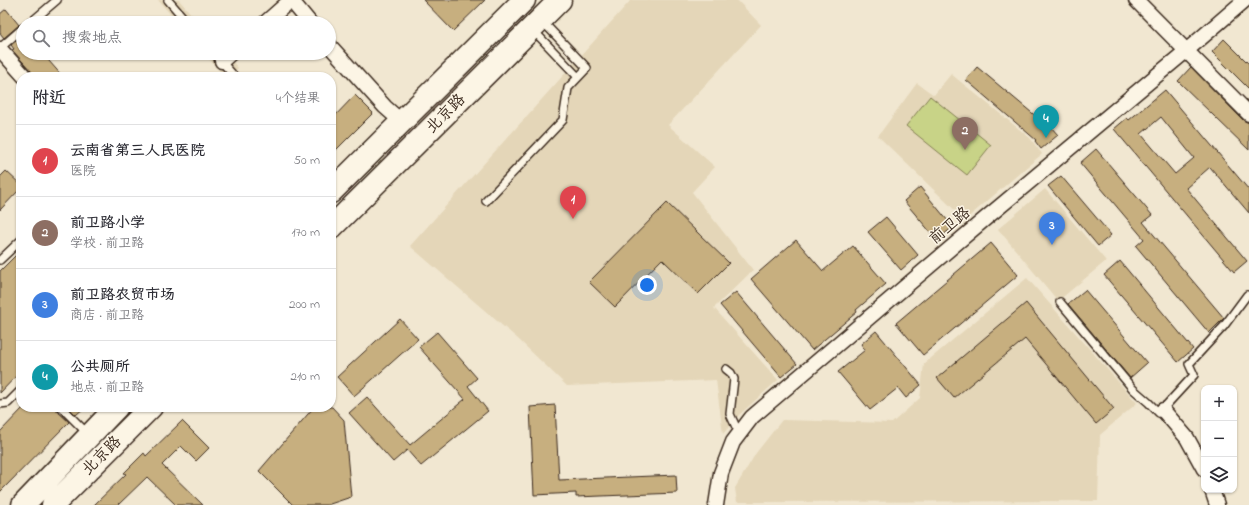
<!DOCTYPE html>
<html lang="zh">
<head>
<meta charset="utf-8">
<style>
	:root { --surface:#fff; --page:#f7f7f7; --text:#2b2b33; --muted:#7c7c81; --line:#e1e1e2; --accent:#111827 }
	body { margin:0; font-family:"Indie Flower","LXGW WenKai TC",sans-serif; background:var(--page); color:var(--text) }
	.controls { position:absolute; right:12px; bottom:12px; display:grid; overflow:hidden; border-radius:8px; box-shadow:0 1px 3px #0004 }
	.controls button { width:36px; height:36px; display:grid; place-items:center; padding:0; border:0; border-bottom:1px solid var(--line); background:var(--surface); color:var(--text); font:20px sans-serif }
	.you { position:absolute; left:647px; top:285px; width:14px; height:14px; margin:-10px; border:3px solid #fff; border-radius:50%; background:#1a73e8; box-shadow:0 0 0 6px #1a73e833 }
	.badge { display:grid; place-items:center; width:26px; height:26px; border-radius:50%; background:var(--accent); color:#fff; font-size:13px; font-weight:700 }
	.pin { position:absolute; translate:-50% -33px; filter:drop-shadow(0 1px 2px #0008) }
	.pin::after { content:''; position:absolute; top:21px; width:14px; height:12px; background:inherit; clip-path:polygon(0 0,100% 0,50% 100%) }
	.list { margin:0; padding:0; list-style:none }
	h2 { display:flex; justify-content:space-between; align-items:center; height:52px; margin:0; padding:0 16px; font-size:17px }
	h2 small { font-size:13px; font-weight:400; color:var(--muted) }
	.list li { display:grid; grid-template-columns:26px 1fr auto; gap:12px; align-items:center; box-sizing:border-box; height:72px; padding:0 16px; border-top:1px solid var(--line) }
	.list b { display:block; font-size:15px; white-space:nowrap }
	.list p { margin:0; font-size:13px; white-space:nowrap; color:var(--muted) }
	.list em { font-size:13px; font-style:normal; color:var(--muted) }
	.icon { flex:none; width:22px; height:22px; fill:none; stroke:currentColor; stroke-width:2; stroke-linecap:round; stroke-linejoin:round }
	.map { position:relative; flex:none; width:1249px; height:505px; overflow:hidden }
	.search { position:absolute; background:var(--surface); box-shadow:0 1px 3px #0004; left:16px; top:16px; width:320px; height:44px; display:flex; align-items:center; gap:10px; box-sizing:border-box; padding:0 14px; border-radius:22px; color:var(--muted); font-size:15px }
	.panel { position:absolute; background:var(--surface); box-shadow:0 1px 3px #0004; left:16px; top:72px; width:320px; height:340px; border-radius:16px }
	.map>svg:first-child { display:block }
	.built { fill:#e4d6b8 }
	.garden { fill:#c8d387; stroke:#827e52 }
	.building { fill:#c7af7f; stroke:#3b2a1e; fill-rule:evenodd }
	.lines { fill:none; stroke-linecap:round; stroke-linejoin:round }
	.service-casing { stroke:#3b2a1e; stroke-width:10 }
	.minor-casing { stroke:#3b2a1e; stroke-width:17 }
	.primary-casing { stroke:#3b2a1e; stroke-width:25 }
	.service { stroke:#fcf5e5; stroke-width:7 }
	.minor { stroke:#fcf5e5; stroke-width:14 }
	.primary { stroke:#fcf5e5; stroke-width:22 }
	.labels { text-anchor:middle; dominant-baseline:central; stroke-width:3; stroke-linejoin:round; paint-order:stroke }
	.street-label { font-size:16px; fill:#3b2a1e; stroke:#fcf5e5 }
</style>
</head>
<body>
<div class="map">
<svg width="1249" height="505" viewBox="0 0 1249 505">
	<rect width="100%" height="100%" fill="#f1e7d1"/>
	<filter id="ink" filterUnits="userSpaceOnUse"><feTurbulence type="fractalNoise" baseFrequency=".025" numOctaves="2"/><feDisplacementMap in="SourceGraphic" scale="8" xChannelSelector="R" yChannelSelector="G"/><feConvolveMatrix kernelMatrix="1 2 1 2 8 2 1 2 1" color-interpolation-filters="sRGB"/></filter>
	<g filter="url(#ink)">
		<!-- built -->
		<path class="built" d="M158,0h21l20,23h-21z
			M631,0h106l24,25 -93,100 47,42 -23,25 61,78 -39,38 64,72 -39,35 -16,19 -7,-54 -149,6 -49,-47 -108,-93z
			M204,53h21l13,15 -10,9h-3z
			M951,74l79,64 12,16 -77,66 -87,-84 39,-53 17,12z
			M1045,189l61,72 -48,40 -60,-72z
			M1027,278l110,125 -37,32 -2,66 -361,1 -2,-14 21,-35 26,-33 110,3 28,-25 4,-34z"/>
		<!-- garden -->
		<path class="garden" d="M930,96l61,49 -24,30 -61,-49z"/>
		<!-- building -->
		<path class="building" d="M423,0h62l-32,31z
			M6,9l13,16 -15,13 -4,-5v-19z
			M23,35v18h19l21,24h-30l-2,-6 -19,-21 2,-1 -3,-4z
			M1224,39l25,25v25l-37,-37z
			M977,67l73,61 1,-1 7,8 -17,14 -6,-8 1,-1 -70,-60z
			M1191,67l52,53 6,3v27l-71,-69z
			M1165,90l84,100v23l-39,-46 -24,21 61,73 -13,11 -120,-143 13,-11 2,2zM1161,117l33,41 -19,16 -34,-40z
			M355,95l18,18 -42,42v-35z
			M1096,149l56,66 -9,7 81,96 -15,15 -73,-87 8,-7 -64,-76z
			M6,171l15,14v3l-21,22v-33z
			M1061,176l50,59 -13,11 -50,-60z
			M920,187l33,40 -16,13 -33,-39z
			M667,203l62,60 -31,31 -36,-35 -47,48 -26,-25z
			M886,217l32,38 -17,15 -33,-38z
			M796,240l27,31 30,-25 33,38 -30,26 1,2 -45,38 -61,-71z
			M991,243l27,32 -95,80 -27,-32z
			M21,250v121l-21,22v-122z
			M1120,261l73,88 -15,13 -74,-87z
			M1085,290l62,73 -17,15 -62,-74z
			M736,292l61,72 -16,13 -61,-72z
			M1026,303l88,106 -18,15 -71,-85 -71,59 -17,-20z
			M400,319l18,20 -64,57 -17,-19z
			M876,331l45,54 -15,13 -8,-10 -28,22 -32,-38 27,-22 -4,-6z
			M437,332l40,46 -9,8 20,25 -67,55 -14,-16 -14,12 -44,-49 18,-16 43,48 55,-46 -46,-52z
			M555,405l4,75 117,-5 1,18 -101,4v-4l-42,2 -4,-88z
			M24,407h32l1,4 12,11 -69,70v-60z
			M68,407h17l-9,8z
			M314,407h18l12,13 7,77 -24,8h-34l-34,-34z
			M182,421l27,27 -13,13 -15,-15 -19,19 41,40h-27l-29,-28 -29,28h-24l32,-31 -2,-1 20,-20 2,3z"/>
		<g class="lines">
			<defs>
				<path id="service" d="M168,0l20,23
					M30,23l27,-23
					M533,30l45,47
					M0,48l23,-20
					M214,53l21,24
					M486,201l77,-81 5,-32 19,-20 -44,-46
					M0,260l21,-20
					M1060,302l73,87 15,13 11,11 35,-38 -5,-11 35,-38 23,-31
					M726,369l5,4 3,6 -4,35 6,13 5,4
					M0,404l8,-1 13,-13
					M61,407l27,27"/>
				<path id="minor" d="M1136,0c38,38 75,76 113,114
					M265,23l26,-23 19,23
					M329,45l56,62 17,15
					M0,49l25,28
					M222,61l9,-8
					M1163,410l24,28 17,31
					M1212,490l5,15
					M716,505l5,-32 12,-31 19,-25 234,-199 200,-167 59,-51"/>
				<path id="primary" d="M331,192l193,-192
					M331,228l229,-228
					M23,505l94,-98
					M53,505l98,-98"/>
			</defs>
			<!-- service casing -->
			<use href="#service" class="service-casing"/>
			<!-- minor casing -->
			<use href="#minor" class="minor-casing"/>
			<!-- primary casing -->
			<use href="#primary" class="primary-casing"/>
			<!-- service -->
			<use href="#service" class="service"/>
			<!-- minor -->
			<use href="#minor" class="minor"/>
			<!-- primary -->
			<use href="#primary" class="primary"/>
		</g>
	</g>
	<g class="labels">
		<!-- street labels -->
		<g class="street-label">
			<text transform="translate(446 114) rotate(-45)">北京路</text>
			<text transform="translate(950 226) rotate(-40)">前卫路</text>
			<text transform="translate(102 456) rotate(-45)">北京路</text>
		</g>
	</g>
</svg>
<div class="controls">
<button>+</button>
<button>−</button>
<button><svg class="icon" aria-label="layers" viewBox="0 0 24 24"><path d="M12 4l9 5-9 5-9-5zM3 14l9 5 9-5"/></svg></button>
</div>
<div class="you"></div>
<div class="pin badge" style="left:573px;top:219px;background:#e0444e">1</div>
<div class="pin badge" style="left:965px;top:150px;background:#8d6e63">2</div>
<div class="pin badge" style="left:1052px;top:245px;background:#3f7fe0">3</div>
<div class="pin badge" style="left:1046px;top:138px;background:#0f9aa8">4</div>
<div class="search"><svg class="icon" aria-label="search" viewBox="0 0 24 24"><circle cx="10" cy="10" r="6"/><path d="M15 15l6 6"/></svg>搜索地点</div>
<section class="panel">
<h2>附近<small>4个结果</small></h2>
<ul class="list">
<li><span class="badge" style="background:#e0444e">1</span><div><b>云南省第三人民医院</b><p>医院</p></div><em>50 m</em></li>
<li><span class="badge" style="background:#8d6e63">2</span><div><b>前卫路小学</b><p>学校 · 前卫路</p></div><em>170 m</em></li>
<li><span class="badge" style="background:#3f7fe0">3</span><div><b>前卫路农贸市场</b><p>商店 · 前卫路</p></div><em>200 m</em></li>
<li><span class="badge" style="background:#0f9aa8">4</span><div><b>公共厕所</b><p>地点 · 前卫路</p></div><em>210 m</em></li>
</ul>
</section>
</div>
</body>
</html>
